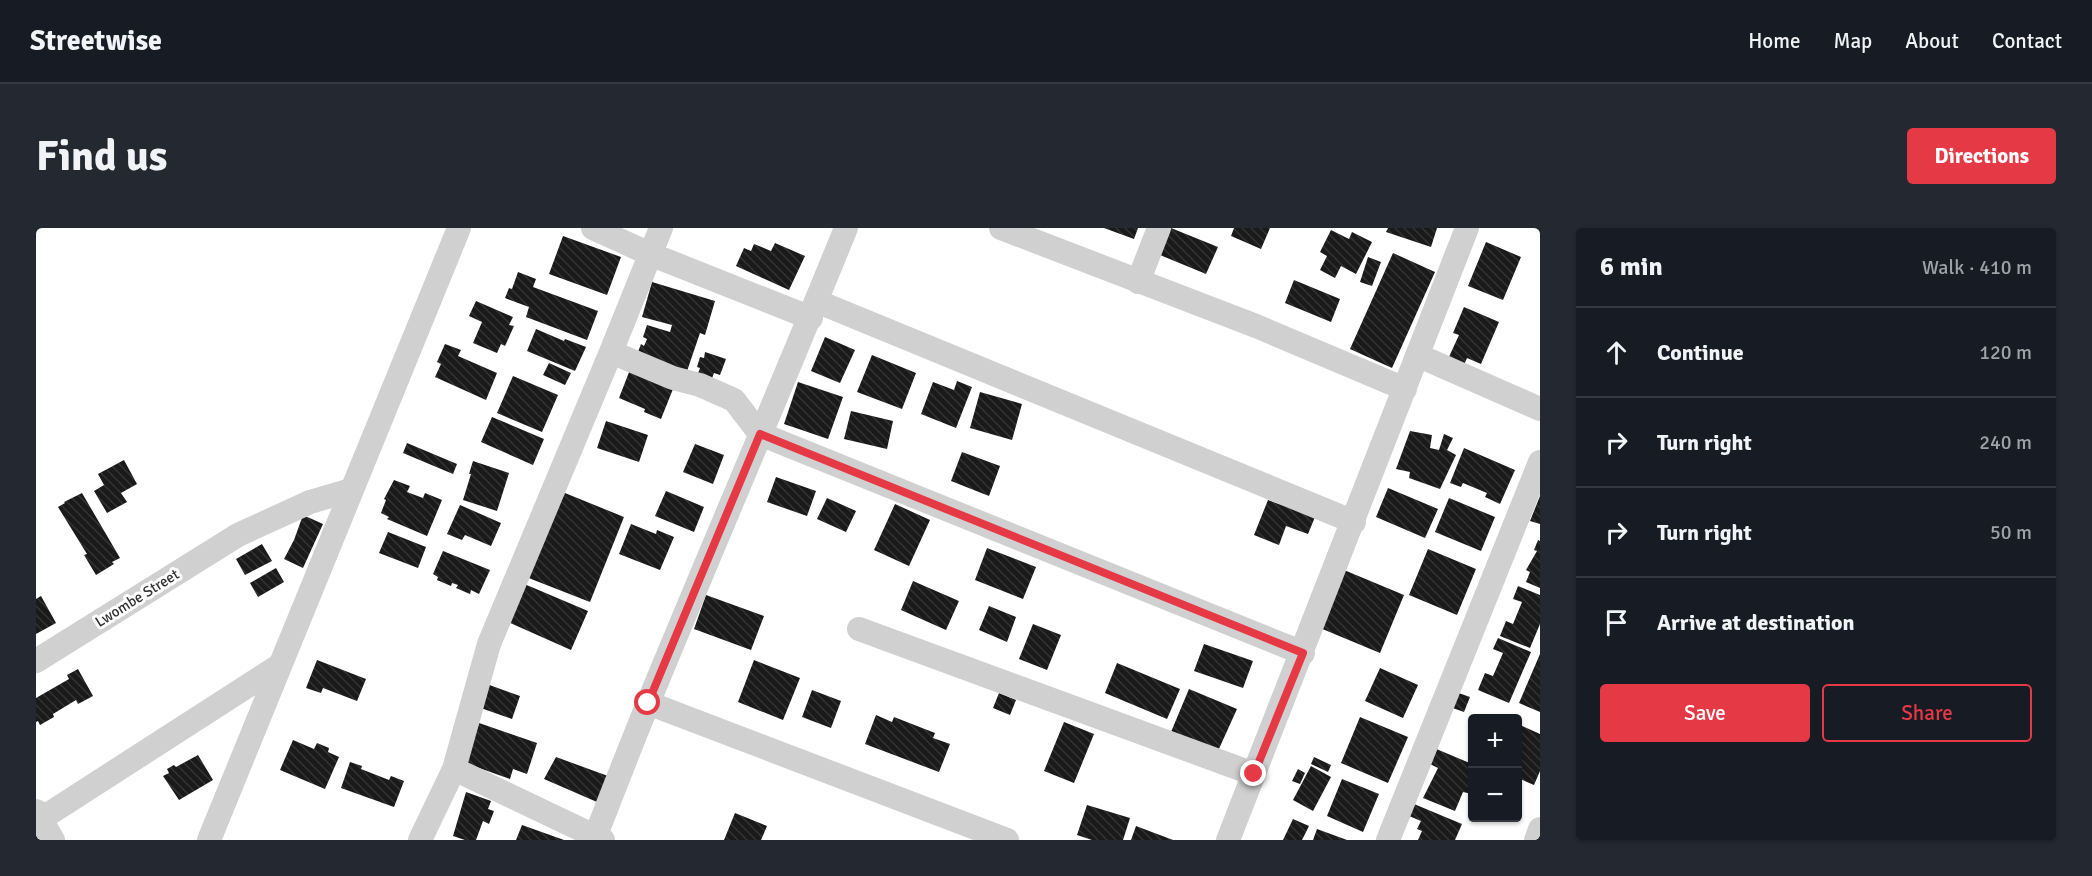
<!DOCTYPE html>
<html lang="en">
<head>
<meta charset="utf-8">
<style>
	:root { --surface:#171b24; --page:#242831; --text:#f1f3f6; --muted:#9ea1a6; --line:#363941; --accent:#e63946 }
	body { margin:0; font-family:Signika,sans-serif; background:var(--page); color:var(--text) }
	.controls { position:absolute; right:18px; bottom:18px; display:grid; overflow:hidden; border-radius:6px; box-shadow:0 2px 4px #0004 }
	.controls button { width:54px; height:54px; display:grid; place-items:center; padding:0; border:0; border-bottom:2px solid var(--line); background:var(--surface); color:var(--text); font:30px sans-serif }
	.stop { position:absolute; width:18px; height:18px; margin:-14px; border:4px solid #e63946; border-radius:50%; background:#fff }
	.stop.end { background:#e63946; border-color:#fff; box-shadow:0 2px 6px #0008 }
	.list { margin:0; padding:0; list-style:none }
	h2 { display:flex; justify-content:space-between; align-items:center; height:78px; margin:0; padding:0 24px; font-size:26px }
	h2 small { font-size:20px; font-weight:400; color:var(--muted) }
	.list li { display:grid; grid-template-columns:39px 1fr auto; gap:18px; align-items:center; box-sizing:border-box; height:90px; padding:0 24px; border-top:2px solid var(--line) }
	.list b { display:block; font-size:22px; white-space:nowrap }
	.list em { font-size:20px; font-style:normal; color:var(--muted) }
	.actions { display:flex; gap:12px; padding:18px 24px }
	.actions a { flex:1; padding:14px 0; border:2px solid var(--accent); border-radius:6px; text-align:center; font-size:21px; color:var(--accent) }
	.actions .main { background:var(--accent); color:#fff }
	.icon { flex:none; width:33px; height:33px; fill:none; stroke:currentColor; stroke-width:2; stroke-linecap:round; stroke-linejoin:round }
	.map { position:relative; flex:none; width:1504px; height:612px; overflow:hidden; border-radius:6px }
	header { display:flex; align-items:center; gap:36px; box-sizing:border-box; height:84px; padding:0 30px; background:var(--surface); border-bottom:2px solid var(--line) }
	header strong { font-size:28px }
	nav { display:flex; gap:33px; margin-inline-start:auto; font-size:21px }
	.intro { display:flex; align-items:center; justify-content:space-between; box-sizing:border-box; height:144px; padding:0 36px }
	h1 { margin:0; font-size:42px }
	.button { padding:15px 27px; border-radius:6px; background:var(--accent); color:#fff; font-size:21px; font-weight:700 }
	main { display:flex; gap:36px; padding:0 36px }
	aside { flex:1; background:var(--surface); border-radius:6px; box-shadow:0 2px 4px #0004 }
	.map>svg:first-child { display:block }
	.building { fill:url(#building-back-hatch) }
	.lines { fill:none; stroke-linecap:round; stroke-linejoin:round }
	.minor { stroke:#d0d0d0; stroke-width:24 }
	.route { stroke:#e63946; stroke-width:8 }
	.labels { text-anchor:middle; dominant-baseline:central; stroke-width:6; stroke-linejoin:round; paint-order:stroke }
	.street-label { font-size:15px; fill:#333; stroke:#fff }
</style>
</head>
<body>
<header>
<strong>Streetwise</strong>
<nav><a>Home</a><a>Map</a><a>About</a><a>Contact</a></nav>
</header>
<div class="intro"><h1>Find us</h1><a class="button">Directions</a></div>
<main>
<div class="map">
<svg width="1504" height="612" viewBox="0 0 1504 612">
	<defs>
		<pattern id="building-back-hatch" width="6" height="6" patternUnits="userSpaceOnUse" patternTransform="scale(1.5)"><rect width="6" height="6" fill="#1a1a1a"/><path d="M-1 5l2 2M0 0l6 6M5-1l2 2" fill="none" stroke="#333"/></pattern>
	</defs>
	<rect width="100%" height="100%" fill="#fff"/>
	<!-- building -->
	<path class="building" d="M1068,0h34l-4,11z
		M1135,0l47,19 -12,27 -46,-19z
		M1198,0h36l-9,21 -30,-13z
		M1352,0h49l-6,19 -45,-15z
		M1295,2l18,9 3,-7 20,10 -16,32 -15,-8 -6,12 -15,-8 7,-14 -7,-4z
		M527,8l58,21 -14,38 -58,-21z
		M1450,14l35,15 -18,43 -35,-14z
		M739,15l30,13 -16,34 -53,-24 8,-18 7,3 3,-7 17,7z
		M1357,25l42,19 -43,96 -42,-19z
		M1332,29l13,5 -9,24 -12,-4z
		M482,44l18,7 -3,8 65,24 -11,29 -61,-23 3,-10 -24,-9 4,-10 3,1z
		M1258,52l46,19 -9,23 -46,-19z
		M616,54l63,19 -10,34 -5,-2 -15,44 -50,-17 6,-16 3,2 3,-7 -4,-2 4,-12 23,7 2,-7 -30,-8z
		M440,73l37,16 -4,8 5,1 -9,20 -4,-2 -4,9 -24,-10 9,-21 -13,-6z
		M1428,79l35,15 -18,42 -14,-6 -3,7 -16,-6 11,-24 -6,-2z
		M500,101l28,12 1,-2 21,8 -11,24 -48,-20z
		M789,109l30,13 -15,33 -29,-12z
		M409,116l16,6 -3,6 39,17 -11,27 -51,-23 6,-13 -4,-2z
		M669,124l21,7 -6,16 -6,-2 -3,8 -14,-5 3,-8 -3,-1 3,-10 4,1z
		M836,127l44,18 -14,36 -45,-17z
		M597,134l44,17 -16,40 -17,-7 1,-3 -26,-11z
		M513,135l22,10 -6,12 -22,-10z
		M477,148l45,19 -16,37 -45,-19z
		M921,153l15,6 -16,41 -35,-14 12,-32 21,8z
		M762,154l45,15 -15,42 -44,-15z
		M944,164l42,12 -10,36 -42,-12z
		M815,183l42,10 -6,28 -43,-10z
		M456,189l52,22 -11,26 -52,-23z
		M570,193l42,14 -9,27 -42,-14z
		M1374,203l22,4 -2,13 9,2 5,-16 9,4 -6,12 9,5 -16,34 -31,-11 1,-6 -14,-3z
		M371,215l50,21 -4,10 -50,-21z
		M659,216l29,11 -11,29 -30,-12z
		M1428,220l51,22 -15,34 -15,-7 2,-4 -24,-10 -2,4 -11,-4z
		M926,224l38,14 -11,30 -38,-15z
		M88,232l13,24 -16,9 6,9 -20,11 -13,-22 10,-6 -6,-11z
		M437,233l36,12 -12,38 -34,-11 8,-26h-2z
		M740,249l40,14 -9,25 -40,-14z
		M358,252l16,6 -3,6 16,6 2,-5 17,7 -15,36 -40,-17 2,-2 -8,-4 5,-13 -2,-1z
		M1352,260l50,21 -13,29 -49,-21z
		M524,263l64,26 -34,85 -64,-25z
		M630,263l38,16 -10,25 -39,-16z
		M46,265l38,65 -8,4 2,2 -18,11 -12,-20 3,-1 -29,-47 7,-4 -1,-1z
		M1504,268v28l-10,-3z
		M791,270l29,13 -10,21 -29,-13z
		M1413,270l46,19 -14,34 -46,-19z
		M1232,272l47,17 -7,17 -22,-8 -7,19 -25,-10z
		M859,276l35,16 -21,46 -35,-16z
		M424,277l41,18 -10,23 -26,-11 -3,5 -15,-6z
		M267,287l20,9 -20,44 -19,-9 10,-19z
		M595,296l25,10 1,-4 17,7 -14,33 -41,-16z
		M352,304l38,15 -8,21 -39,-15z
		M1502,312l2,1v47l-14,-6 4,-10 -4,-2 11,-19 -3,-1z
		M226,316l10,17 -27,14 -9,-16z
		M951,320l49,19 -13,32 -48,-19z
		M1392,321l48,20 -19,46 -48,-20z
		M407,323l47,19 -11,24 -8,-4 -1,4 -14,-6 2,-3 -6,-2 -1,3 -14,-6 1,-3 -5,-3z
		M240,340l8,14 -26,15 -8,-14z
		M1308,342l60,25 -24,58 -60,-25z
		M877,353l46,20 -13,29 -45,-20z
		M486,355l66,28 -17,39 -65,-29z
		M1482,358l22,9v29l-10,24 -30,-12 6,-15 7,3 9,-22 -9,-3z
		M670,367l58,21 -13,34 -57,-21z
		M5,368l15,27 -20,11v-35z
		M953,378l27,11 -9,25 -28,-12z
		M997,396l28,11 -14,35 -28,-11z
		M1462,410l33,14 -22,51 -31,-13 7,-17 8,3 10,-23 -10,-4z
		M1168,416l49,17 -10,27 -49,-17z
		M1504,426v58l-21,-9z
		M281,432l49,19 -9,22 -34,-13 -2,5 -15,-5z
		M718,432l46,18 -17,42 -45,-18z
		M1081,435l63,26 -13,30 -62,-26z
		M1344,440l38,17 -15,33 -38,-17z
		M42,441l15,27 -15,8 -2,-4 -23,14 1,3 -14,8 -2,-4 -2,1v-24l33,-19 -2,-4z
		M448,455l36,13 -8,23 -37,-13z
		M1153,461l48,20 -19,42 -47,-19z
		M776,462l29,11 -10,27 -29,-11z
		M1417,463l17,6 -6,15 -17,-6z
		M963,465l17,7 -6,15 -17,-7z
		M840,487l16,7 2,-5 41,16 -2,5 17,6 -11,28 -74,-28z
		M1324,489l48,20 -20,46 -47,-20z
		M1028,494l30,12 -20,49 -30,-12z
		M443,495l58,20 -10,31 -14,-5 -3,10 -45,-16z
		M1482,496l22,10v37l-6,14 -16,-7z
		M257,512l21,9 3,-6 12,5 -1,4 11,5 -14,32 -45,-19z
		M1398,520l38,16v30l-9,-2 -8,19 -32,-13 15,-30 -10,-5z
		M162,527l15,25 -34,20 -16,-24 6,-3 -2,-4 7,-4 2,2z
		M520,529l52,19 -11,26 -53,-23z
		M1278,529l17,8 -3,7 -17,-8z
		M314,534l12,4 -1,3 28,11 2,-4 13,5 -10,26 -53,-19z
		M1275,538l20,11 -18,34 -20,-11z
		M1262,541l7,4 -5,11 -8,-3z
		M1306,551l37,15 -16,38 -36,-16z
		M430,564l25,9 -3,8 6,2 -5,13 -6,-3 -7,19h-11l-12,-4z
		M1378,576l48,20 -7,16h-37l4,-9 -5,-2 4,-8 -12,-5z
		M1051,577l43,13 -7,22h-31l-15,-5z
		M699,585l32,13 -6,14h-37z
		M1257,591l16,7 -7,14h-19z
		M486,597l42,15h-48z
		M1100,598l37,14h-42z
		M1281,601l30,11h-34z"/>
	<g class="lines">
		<!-- minor -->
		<path class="minor" d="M557,0l57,26 161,64
			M965,0l255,98 149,63
			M1102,54l21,-54
			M780,73l538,221
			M575,124l62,26 27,7 34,15 26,34 543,219
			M1381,127l123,54
			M823,401l395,145
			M0,433l202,-126 72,-33 41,-12
			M612,475l359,137
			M418,541l149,71
			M0,583l17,29
			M5,591l239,-154
			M173,612l250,-612
			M384,612l34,-71 35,-125 122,-292 50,-124
			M558,612c18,-46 36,-93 55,-139 65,-158 133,-315 197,-473
			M1192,612l239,-612
			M1352,612l152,-378
			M1500,612l4,-11"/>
	</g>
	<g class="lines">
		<!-- route -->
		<path class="route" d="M612,475l112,-269 543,219 -49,121"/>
	</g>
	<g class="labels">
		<!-- street labels -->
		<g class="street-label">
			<text transform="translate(101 370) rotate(-32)">Lwombe Street</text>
		</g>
	</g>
</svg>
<div class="controls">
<button>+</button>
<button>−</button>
</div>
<div class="stop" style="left:612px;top:475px"></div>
<div class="stop end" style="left:1218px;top:546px"></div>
</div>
<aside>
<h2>6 min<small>Walk · 410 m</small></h2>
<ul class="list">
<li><svg class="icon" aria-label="ahead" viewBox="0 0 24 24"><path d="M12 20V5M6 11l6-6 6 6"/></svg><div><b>Continue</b></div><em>120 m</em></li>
<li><svg class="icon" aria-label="right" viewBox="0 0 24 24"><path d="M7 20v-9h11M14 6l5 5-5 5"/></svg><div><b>Turn right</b></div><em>240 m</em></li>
<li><svg class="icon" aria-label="right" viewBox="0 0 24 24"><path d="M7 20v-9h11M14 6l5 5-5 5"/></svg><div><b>Turn right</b></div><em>50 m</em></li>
<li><svg class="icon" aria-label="arrive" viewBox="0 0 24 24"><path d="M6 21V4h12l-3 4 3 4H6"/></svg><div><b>Arrive at destination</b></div></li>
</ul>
<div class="actions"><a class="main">Save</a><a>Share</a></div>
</aside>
</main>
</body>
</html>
